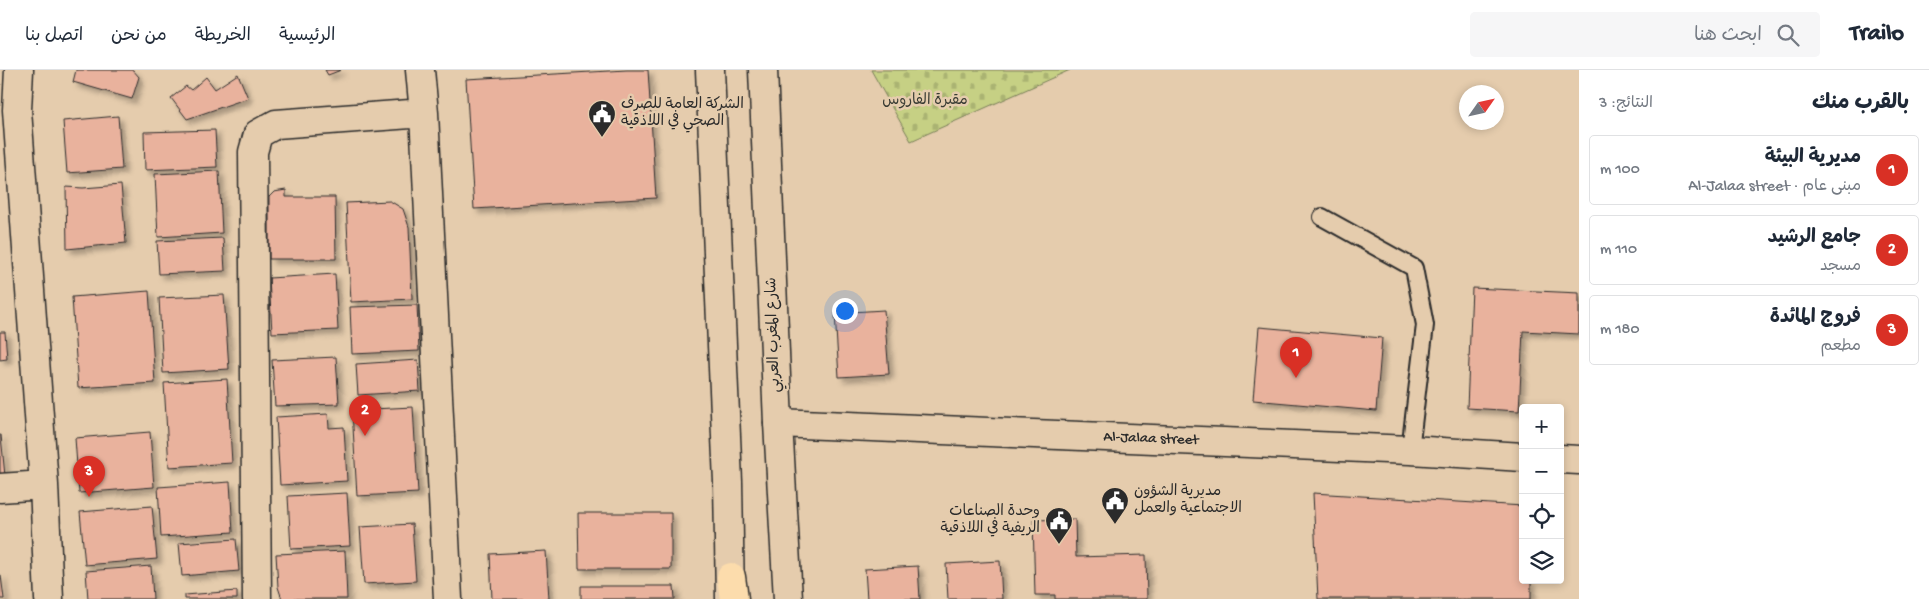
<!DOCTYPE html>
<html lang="ar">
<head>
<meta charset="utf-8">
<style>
	:root { --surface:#fff; --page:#f6f6f7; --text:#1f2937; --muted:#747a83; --line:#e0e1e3; --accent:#d93025 }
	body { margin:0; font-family:"Gochi Hand","Playpen Sans Arabic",sans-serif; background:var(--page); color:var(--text); direction:rtl }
	.controls { position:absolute; right:15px; bottom:15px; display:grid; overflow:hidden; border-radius:5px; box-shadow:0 2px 8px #0003 }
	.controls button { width:45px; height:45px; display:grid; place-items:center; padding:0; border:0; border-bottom:1px solid var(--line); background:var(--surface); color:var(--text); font:25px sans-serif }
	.compass { position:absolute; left:1459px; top:15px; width:45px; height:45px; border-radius:50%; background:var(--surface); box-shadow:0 2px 8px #0003; rotate:56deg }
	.you { position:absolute; left:844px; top:240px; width:18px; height:18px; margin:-12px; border:4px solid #fff; border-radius:50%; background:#1a73e8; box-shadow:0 0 0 8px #1a73e833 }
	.badge { display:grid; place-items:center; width:32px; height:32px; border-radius:50%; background:var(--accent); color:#fff; font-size:16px; font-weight:700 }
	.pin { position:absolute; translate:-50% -41px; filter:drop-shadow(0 1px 2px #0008) }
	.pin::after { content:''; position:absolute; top:26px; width:18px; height:15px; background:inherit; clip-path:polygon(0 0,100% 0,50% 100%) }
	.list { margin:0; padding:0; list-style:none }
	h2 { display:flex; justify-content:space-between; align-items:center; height:65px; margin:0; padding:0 20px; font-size:21px }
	h2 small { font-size:16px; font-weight:400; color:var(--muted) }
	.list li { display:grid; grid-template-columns:32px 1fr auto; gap:15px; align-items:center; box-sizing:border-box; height:70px; margin:0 10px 10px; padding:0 10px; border:1px solid var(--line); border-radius:5px }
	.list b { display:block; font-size:19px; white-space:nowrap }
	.list p { margin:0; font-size:16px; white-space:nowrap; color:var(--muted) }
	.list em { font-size:16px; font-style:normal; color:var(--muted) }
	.icon { flex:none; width:28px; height:28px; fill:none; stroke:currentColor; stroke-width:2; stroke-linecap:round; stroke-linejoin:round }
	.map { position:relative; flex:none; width:1579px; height:529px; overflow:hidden; direction:ltr }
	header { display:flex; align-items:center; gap:30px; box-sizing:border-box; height:70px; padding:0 25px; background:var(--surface); border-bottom:1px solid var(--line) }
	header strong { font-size:24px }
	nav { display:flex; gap:28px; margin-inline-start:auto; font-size:18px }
	.search { width:350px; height:45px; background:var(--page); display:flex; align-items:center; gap:12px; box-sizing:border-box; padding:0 18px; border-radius:5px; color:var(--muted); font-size:19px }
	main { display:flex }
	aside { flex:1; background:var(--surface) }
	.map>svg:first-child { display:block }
	.cemetery { fill:url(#cemetery-stones); stroke:#787e58 }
	.building { fill:#e9b29d; stroke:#2b2b2b; filter:url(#shadow) }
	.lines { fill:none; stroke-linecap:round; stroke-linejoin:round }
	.lane-casing { stroke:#2b2b2b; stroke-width:20 }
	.street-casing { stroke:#2b2b2b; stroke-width:31 }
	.secondary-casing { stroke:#2b2b2b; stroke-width:31 }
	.primary-casing { stroke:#2b2b2b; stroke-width:31 }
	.lane { stroke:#e5ccad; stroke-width:16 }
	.street { stroke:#e5ccad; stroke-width:28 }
	.secondary { stroke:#e5ccad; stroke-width:28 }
	.primary { stroke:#fcdcac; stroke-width:28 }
	.labels { text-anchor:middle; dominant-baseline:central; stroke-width:5; stroke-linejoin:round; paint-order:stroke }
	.park-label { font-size:15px; fill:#3a3c34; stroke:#e5ccad }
	.poi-label { font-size:15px; fill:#2b2b2b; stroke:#e5ccad; text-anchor:start }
	.street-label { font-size:15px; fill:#2b2b2b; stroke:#e5ccad }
</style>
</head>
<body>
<header>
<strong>Trailo</strong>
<div class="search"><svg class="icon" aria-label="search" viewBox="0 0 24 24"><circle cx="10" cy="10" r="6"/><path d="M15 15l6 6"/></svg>ابحث هنا</div>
<nav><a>الرئيسية</a><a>الخريطة</a><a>من نحن</a><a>اتصل بنا</a></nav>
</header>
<main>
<aside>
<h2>بالقرب منك<small>النتائج: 3</small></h2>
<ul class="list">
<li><span class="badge">1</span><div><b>مديرية البيئة</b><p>مبنى عام · Al-Jalaa street</p></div><em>100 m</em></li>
<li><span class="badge">2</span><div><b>جامع الرشيد</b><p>مسجد</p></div><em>110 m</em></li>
<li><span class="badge">3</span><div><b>فروج المائدة</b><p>مطعم</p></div><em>180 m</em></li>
</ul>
</aside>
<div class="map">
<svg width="1579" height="529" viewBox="0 0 1579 529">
	<defs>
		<pattern id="cemetery-stones" width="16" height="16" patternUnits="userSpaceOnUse" patternTransform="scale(1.25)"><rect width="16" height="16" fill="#c6d084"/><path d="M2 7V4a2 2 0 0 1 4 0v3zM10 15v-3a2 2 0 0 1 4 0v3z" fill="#aab372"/></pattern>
		<filter id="shadow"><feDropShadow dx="4.5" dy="4.5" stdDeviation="2.5" flood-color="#0004"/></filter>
	</defs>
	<rect width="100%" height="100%" fill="#e5ccad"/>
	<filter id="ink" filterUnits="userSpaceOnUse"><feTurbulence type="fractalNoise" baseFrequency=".02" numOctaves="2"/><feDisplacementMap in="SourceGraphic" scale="10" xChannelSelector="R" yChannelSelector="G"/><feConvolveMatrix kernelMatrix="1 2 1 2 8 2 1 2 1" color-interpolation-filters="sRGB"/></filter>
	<g filter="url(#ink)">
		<!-- cemetery -->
		<path class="cemetery" d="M871,0h199l-159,71z"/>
		<!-- building -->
		<path class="building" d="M76,0h57l6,7 -7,22 -59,-17z
			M325,0h16l-13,5z
			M627,0h21l8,128 -182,11 -8,-130z
			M238,4l10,24 -61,21 -16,-21 15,-12 5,4 15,-13 9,12z
			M118,46l4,53 -55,4 -4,-52z
			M215,60l2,37 -72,3 -1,-38z
			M219,101l3,62 -64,4 -3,-63z
			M121,115l5,58 -59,6 -1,-62 17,1z
			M286,120v7h49l1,62h-67v-62l5,-5z
			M390,131l13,8 6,18 3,72 -61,3 -5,-99z
			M223,168l2,33 -66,3 -2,-33z
			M335,204l3,56 -66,3 -3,-55z
			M1472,218l107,5v41l-56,-3 -4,80 -52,-3z
			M149,221l6,92 -77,5 -6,-91z
			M224,225l5,74 -66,4 -4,-75z
			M417,235l2,46 -67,3 -2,-47z
			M884,240l5,64 -50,3 -4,-64z
			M1259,257l123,11 -6,73 -123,-11z
			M0,262h5l2,27 -7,1z
			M336,287l3,47 -64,2 -3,-46z
			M418,290l2,31 -62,4 -2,-31z
			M227,309l5,84 -63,4 -5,-84z
			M413,337l5,86 -61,3 -5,-86z
			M328,344l1,14 15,-1 3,54 -67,4 -4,-68z
			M150,362l4,55 -75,6 -4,-55z
			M0,365h1l4,41 -5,1z
			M230,412l3,50 -72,5 -3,-50z
			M347,423l3,53 -59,3 -3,-53z
			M1313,423l210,13v74h8v19h-213z
			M152,436l5,53 -72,6 -5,-53z
			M578,443h93v56h-92z
			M1075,449l1,38 70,-2 1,44h-92v-4h-20l-2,-75z
			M412,454l4,57 -52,3 -4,-57z
			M236,469l3,32 -57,5 -3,-33z
			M345,481l2,48h-65l-4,-12 -2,-33z
			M546,481l3,48h-57l-2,-45z
			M1000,491l2,38h-54l-2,-35z
			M151,496l2,33h-65l-2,-28z
			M918,496l2,33h-53l-2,-30z
			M0,505h1l3,24h-4z
			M581,516h93l1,13h-94z
			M237,521v8h-52v-4z"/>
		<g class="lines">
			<defs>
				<path id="lane" d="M1322,147l92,51 11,57 -15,125"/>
				<path id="street" d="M19,0l-2,40 27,375 5,114
					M420,0l4,43 24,486
					M778,353l632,27 113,7
					M1560,389l19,1
					M0,418l44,-3
					M257,529l-4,-447 5,-18 18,-10 148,-11"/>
				<path id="secondary" d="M710,0l18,412 2,117
					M763,0l15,353 10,176"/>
				<path id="primary" d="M731,507l3,22"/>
			</defs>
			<!-- lane casing -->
			<use href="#lane" class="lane-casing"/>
			<!-- street casing -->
			<use href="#street" class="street-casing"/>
			<!-- secondary casing -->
			<use href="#secondary" class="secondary-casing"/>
			<!-- primary casing -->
			<use href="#primary" class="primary-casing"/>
			<!-- lane -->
			<use href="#lane" class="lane"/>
			<!-- street -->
			<use href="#street" class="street"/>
			<!-- secondary -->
			<use href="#secondary" class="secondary"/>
			<!-- primary -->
			<use href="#primary" class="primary"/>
		</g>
	</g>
	<!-- icons -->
	<defs>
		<symbol id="civic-pin" viewBox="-11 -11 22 30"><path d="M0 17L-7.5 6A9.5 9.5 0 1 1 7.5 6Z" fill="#2b2b2b" stroke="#e5ccad"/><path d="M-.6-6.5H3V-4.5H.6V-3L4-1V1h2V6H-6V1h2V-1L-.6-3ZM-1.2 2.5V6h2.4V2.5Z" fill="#fff"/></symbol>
	</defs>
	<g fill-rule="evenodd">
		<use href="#civic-pin" x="586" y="28" width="32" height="43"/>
		<use href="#civic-pin" x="1099" y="415" width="32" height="43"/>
		<use href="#civic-pin" x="1043" y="435" width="32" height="43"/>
	</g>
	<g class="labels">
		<!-- park labels -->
		<g class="park-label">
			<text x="925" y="31">مقبرة الفاروس</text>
		</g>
		<!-- poi labels -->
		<g class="poi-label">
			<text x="621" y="35">الشركة العامة للصرف<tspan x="621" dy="17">الصحي في اللاذقية</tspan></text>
			<text x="1134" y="422">مديرية الشؤون<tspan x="1134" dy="17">الاجتماعية والعمل</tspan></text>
			<text x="1040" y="442" text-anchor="end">وحدة الصناعات<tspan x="1040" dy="17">الريفية في اللاذقية</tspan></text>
		</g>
		<!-- street labels -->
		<g class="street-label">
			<text transform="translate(774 265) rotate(-92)">شارع المغرب العربي</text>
			<text transform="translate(1151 369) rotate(2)">Al-Jalaa street</text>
		</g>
	</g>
</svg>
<div class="controls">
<button>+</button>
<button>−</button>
<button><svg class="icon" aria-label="locate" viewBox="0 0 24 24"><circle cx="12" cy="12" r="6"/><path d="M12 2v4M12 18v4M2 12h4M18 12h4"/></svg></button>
<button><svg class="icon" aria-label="layers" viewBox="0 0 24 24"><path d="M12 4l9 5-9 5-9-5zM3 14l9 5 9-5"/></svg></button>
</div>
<svg class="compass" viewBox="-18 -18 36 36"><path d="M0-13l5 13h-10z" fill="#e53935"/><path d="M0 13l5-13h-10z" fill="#747a83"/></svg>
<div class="you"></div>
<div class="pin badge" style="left:1296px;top:308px">1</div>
<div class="pin badge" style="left:365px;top:366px">2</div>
<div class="pin badge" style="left:89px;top:427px">3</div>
</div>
</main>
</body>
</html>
